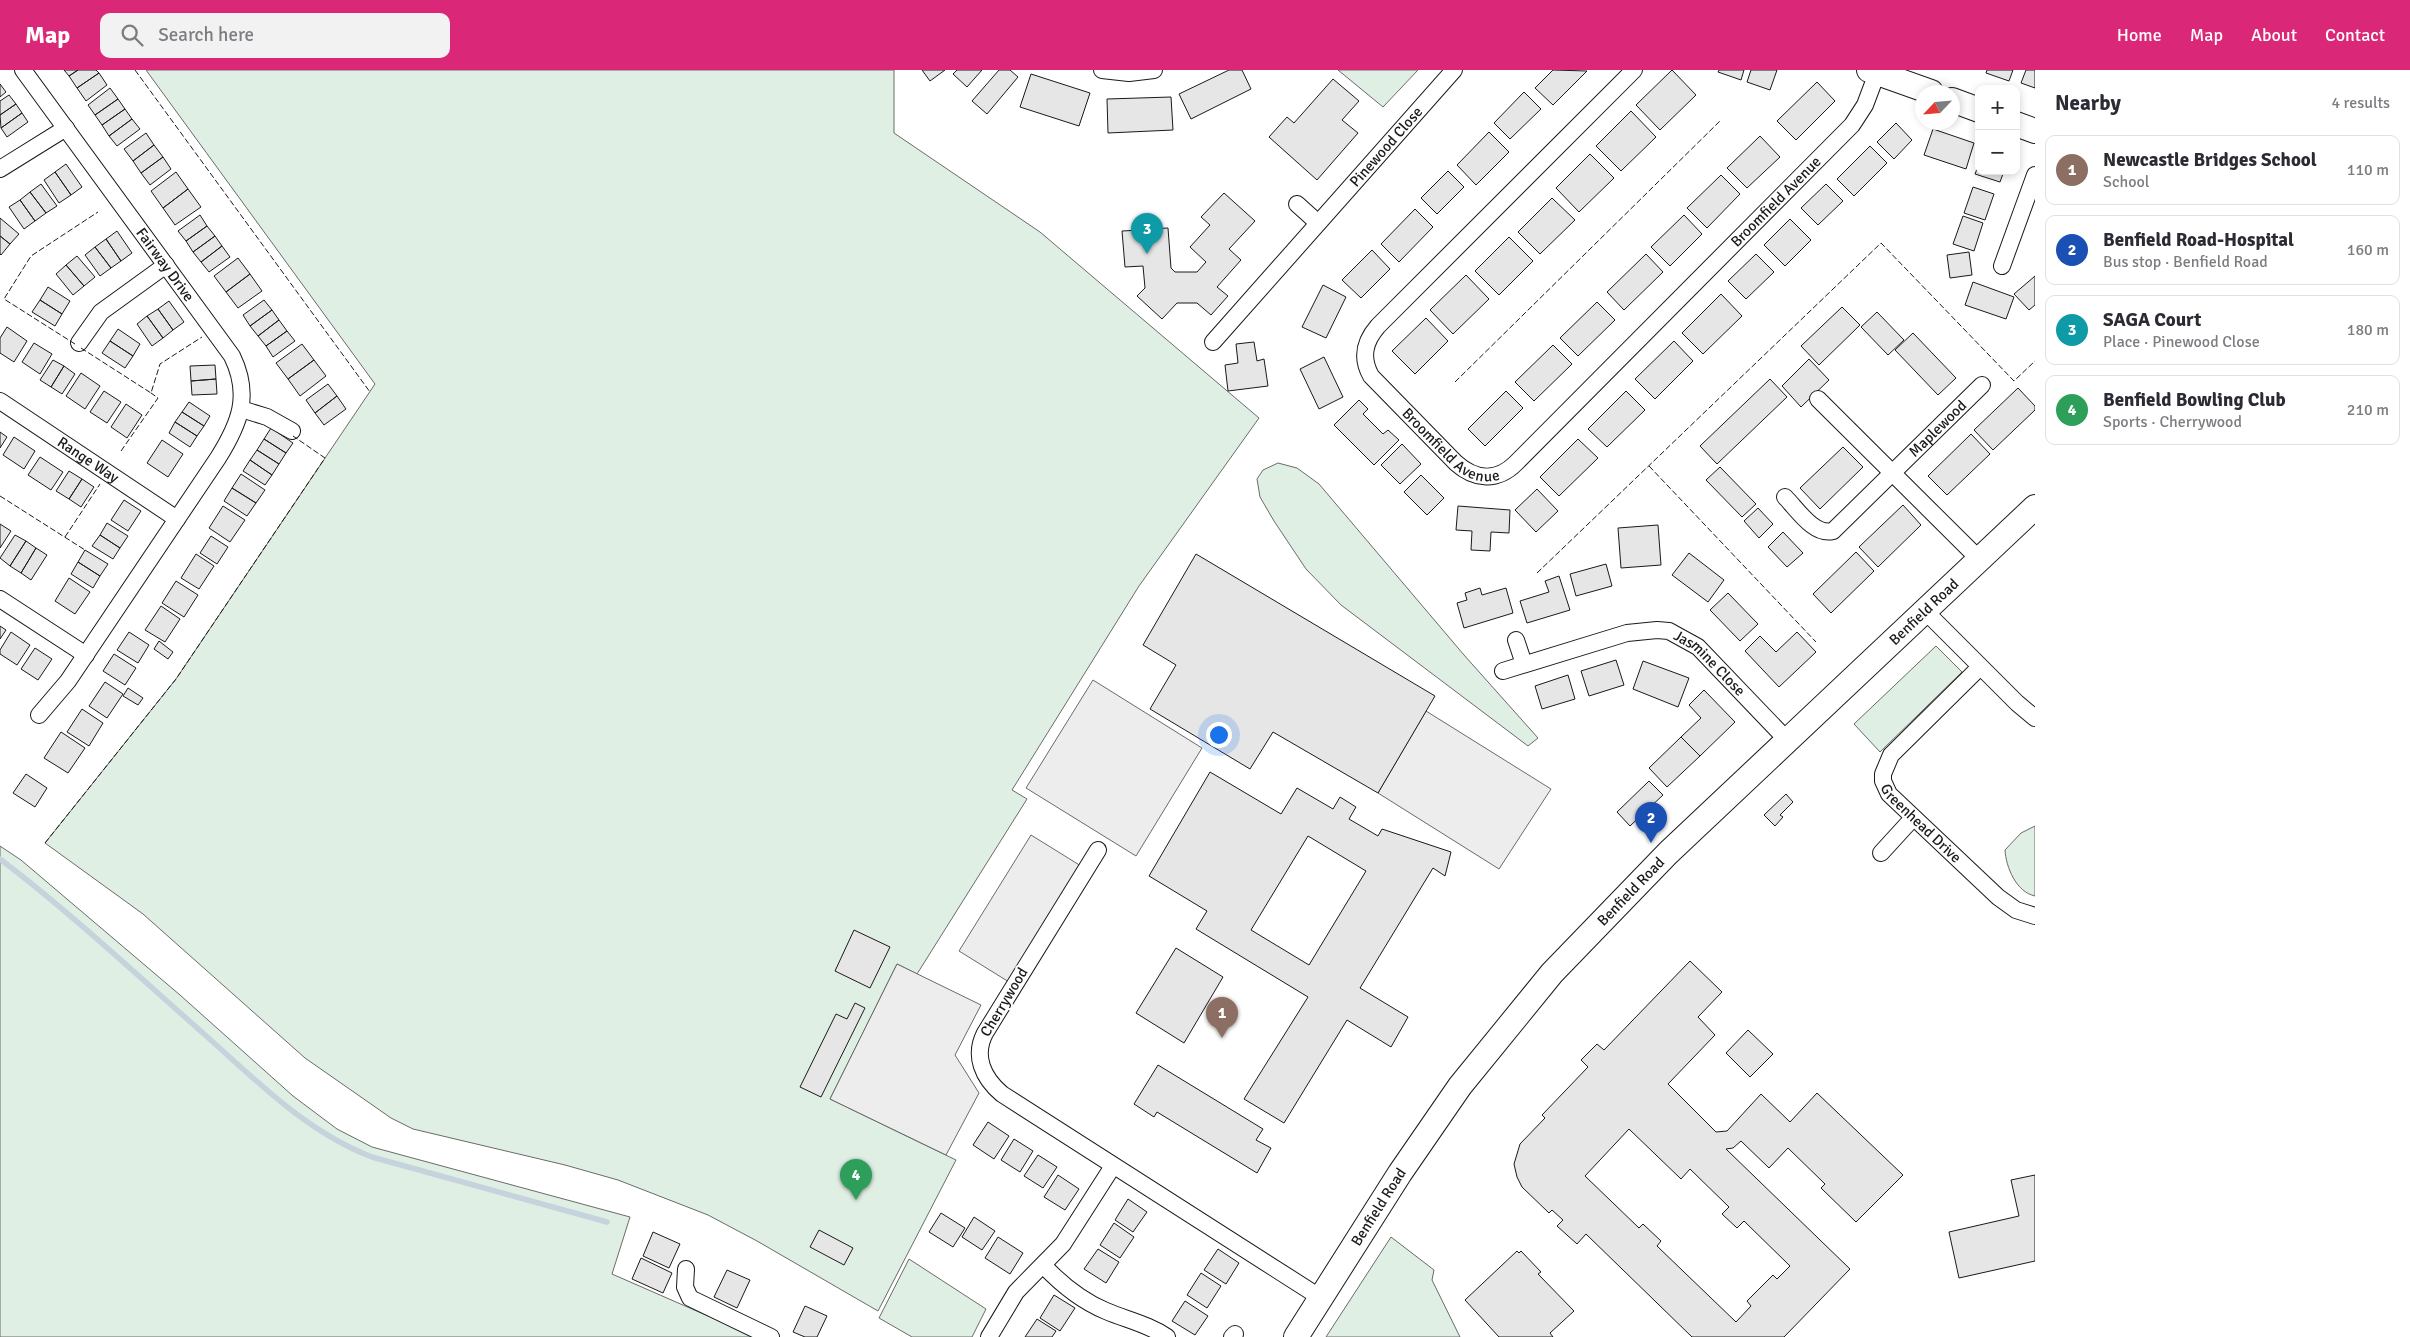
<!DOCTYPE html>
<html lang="en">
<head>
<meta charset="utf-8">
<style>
	:root { --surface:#fff; --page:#f2f2f3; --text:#2b2b33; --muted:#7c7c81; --line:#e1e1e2; --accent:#db2777 }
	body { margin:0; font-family:Signika,sans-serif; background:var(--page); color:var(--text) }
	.controls { position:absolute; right:15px; top:15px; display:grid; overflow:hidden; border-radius:10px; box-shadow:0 2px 8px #0003 }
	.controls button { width:45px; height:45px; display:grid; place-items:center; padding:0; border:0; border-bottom:1px solid var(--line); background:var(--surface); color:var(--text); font:25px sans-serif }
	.compass { position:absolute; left:1915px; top:15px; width:45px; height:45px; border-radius:50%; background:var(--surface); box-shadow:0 2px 8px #0003; rotate:244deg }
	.you { position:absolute; left:1218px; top:664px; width:18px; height:18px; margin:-12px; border:4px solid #fff; border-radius:50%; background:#1a73e8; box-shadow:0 0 0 8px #1a73e833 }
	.badge { display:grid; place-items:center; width:32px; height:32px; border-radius:50%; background:var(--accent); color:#fff; font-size:16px; font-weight:700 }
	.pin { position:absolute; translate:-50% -41px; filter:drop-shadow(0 1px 2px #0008) }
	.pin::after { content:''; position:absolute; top:26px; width:18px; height:15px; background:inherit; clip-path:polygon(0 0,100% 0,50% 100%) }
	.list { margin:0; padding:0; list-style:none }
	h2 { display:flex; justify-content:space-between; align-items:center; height:65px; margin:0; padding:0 20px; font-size:21px }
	h2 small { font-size:16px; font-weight:400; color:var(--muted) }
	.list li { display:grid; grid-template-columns:32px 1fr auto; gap:15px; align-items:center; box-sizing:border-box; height:70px; margin:0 10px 10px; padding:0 10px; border:1px solid var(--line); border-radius:10px }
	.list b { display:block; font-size:19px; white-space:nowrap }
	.list p { margin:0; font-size:16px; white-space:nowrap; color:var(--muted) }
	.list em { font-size:16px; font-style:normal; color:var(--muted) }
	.icon { flex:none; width:28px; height:28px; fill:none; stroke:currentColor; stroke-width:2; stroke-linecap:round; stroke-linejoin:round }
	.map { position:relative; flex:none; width:2035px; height:1267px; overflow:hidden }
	header { display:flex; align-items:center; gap:30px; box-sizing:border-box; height:70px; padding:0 25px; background:var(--accent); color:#fff }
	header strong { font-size:24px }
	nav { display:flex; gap:28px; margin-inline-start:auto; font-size:18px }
	.search { width:350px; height:45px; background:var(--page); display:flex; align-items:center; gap:12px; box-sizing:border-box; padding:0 18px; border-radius:10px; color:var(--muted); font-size:19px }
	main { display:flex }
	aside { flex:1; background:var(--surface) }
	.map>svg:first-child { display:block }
	.green { fill:#e0efe3; stroke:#6a6a6a }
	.parking { fill:#ededed; stroke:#6a6a6a }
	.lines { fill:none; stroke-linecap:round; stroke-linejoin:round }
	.stream { stroke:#c6d2dc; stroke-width:5.5 }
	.building { fill:#e6e6e6; stroke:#1a1a1a; fill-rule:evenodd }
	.street-casing { stroke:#1a1a1a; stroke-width:18 }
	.secondary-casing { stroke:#1a1a1a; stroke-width:26 }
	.street { stroke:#fff; stroke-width:16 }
	.secondary { stroke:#fff; stroke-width:24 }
	.fence { stroke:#1a1a1a; stroke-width:1; stroke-dasharray:6 2.5; stroke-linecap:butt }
	.labels { text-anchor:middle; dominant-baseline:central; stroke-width:4; stroke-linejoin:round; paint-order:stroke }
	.street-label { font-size:15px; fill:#1a1a1a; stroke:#fff }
</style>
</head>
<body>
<header>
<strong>Map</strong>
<div class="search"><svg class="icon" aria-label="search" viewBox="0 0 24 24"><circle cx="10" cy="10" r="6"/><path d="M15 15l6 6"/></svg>Search here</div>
<nav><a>Home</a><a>Map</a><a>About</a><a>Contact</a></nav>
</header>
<main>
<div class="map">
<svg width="2035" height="1267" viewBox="0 0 2035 1267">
	<rect width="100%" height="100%" fill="#fff"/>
	<!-- green -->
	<path class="green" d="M146,0h748v63l146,99 219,186 -120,168 -127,204 15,9 -110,175 -20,-10 -67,135 126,61 -78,151 -121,-70 -49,-26 -90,-35 -53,-15 -152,-36 -22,-11 -86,-60 -162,-144 -98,-71 131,-164 199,-295z
		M1338,0h80l-35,37z
		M1278,393l19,5 22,16 145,171 74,83 -10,8 -187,-141 -35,-36 -32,-48 -14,-24 -3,-18 6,-9z
		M1936,576l26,26 -82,80 -26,-28z
		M2035,756v70c-19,-4 -29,-29 -30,-46l16,-17z
		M0,776l21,14 159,135 113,101 44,33 35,18 258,70 -18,57 144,63h-756z
		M1391,1167l43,33 -2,10 28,57h-134z
		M909,1189l77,50 -14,28h-60l-33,-19z"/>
	<!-- parking -->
	<path class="parking" d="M1093,610l109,68 -66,108 -110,-68z
		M1426,641l125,78 -52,80 -121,-76z
		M1031,765l50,31 -72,116 -50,-31z
		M897,894l84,41 -26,50 24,38 -33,62 -116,-56z"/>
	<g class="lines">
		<!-- stream -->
		<path class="stream" d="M0,789c71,54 137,116 204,175 52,46 102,98 168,123l235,65"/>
	</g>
	<!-- building -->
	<path class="building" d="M64,0h14l-9,6z
		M78,0h18l3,3 -22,15 -8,-12z
		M922,0h23l-15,11z
		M957,0h25l-15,17 -14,-13z
		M999,0h11l8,7 -31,37 -15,-13z
		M1229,0h13l9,19 -60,30 -12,-25z
		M1553,0l34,1 -34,34 -18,-17z
		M1672,0l24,25 -36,35 -24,-25z
		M1719,0h25l-3,10 -23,-8z
		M1751,0h26l-7,20 -23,-8z
		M1987,0h26l-4,11 -23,-8z
		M2026,0h9v18l-14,-5z
		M99,3l8,12 -21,16 -9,-13z
		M1031,4l59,19 -11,33 -59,-19z
		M1333,9l26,22 -17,19 16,13 -41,47 -48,-43 18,-20 7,6z
		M1817,12l18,19 -39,39 -19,-19z
		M0,14l6,8 -6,5z
		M110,18l8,11 -23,16 -7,-10z
		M1524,22l17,17 -31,30 -16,-16z
		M9,25l7,9 -16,11v-14z
		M1171,27l2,33 -65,3 -1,-34z
		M118,29l7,10 -23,16 -7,-10z
		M16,34l6,9 -21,15 -1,-13z
		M125,39l7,10 -23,17 -7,-11z
		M1631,41l25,26 -35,34 -25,-25z
		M22,43l6,9 -21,15 -6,-9z
		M132,49l8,10 -23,17 -8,-10z
		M1896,53l16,17 -18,19 -17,-17z
		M1933,59l41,14 -8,26 -42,-14z
		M1489,62l20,20 -33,33 -19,-20z
		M146,63l8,12 -21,16 -9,-12z
		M1760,66l20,21 -33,31 -20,-20z
		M154,75l9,12 -22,16 -8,-12z
		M1870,76l17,17 -33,33 -17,-17z
		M1590,84l24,24 -35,34 -23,-24z
		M163,87l8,12 -21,16 -9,-12z
		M66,94l16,23 -11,8 -16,-23z
		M1979,94v7h25l-4,11 -25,-8z
		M1448,101l16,16 -27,27 -16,-16z
		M55,102l16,23 -12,8 -15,-23z
		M176,102l12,17 -25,19 -12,-17z
		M1721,105l19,19 -33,34 -20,-20z
		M41,114l16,22 -11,7 -16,-21z
		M1826,114l17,17 -25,24 -17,-17z
		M1973,117l21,7 -9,26 -21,-7z
		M188,119l13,18 -26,18 -12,-17z
		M30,122l16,21 -11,8 -15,-21z
		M1224,123l31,28 -26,28 12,11 -24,27 11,9 -17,19 -14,-12h-20l-15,16 -25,-23 8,-8 -2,-22 -18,1 -3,-36 19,-1 -1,-7 11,-1v7l17,-1 3,40 4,4h22l9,-10 -16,-15 20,-22 -9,-8z
		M1552,128l23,22 -35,34 -22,-22z
		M20,130l15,21 -11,8 -15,-22z
		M1415,139l18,18 -34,35 -18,-18z
		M200,145l7,11 -21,15 -8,-10z
		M1684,145l18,19 -32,32 -19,-19z
		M1963,146l20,7 -9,28 -21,-7z
		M0,148l19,16 -9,10 -10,-8z
		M1790,149l21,21 -26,26 -21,-21z
		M207,156l8,10 -22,16 -7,-11z
		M117,161l15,22 -11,8 -15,-22z
		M0,166l10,8 -9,11 -1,-1z
		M215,166l7,10 -21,16 -8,-10z
		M1509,167l24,24 -34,34 -24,-24z
		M106,169l15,22 -10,7 -16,-21z
		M222,176l8,11 -21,15 -8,-10z
		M95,177l16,21 -11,8 -15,-21z
		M1372,180l18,19 -29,29 -19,-18z
		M1969,182l3,23 -22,3 -3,-23z
		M1646,184l17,18 -39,38 -17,-18z
		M1756,184l18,18 -28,27 -18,-18z
		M77,186l18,21 -11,9 -18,-21z
		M238,188l12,16 -24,18 -12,-16z
		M66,195l18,21 -11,9 -17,-21z
		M250,204l12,17 -24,17 -12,-16z
		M1466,205l23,24 -36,35 -23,-24z
		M2035,206v29l-6,5 -15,-16z
		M1973,212l41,15 -8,22 -41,-14z
		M1323,215l23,12 -20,41 -24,-11z
		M48,217l22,14 -8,13 -22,-14z
		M1721,224l21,22 -39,38 -21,-21z
		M40,230l22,14 -7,12 -23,-14z
		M264,230l8,10 -22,16 -7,-11z
		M169,231l15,21 -11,8 -15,-21z
		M1597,232l18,18 -37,36 -18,-18z
		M1842,237l18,18 -41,40 -18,-19z
		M158,239l15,21 -10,8 -16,-22z
		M272,240l7,10 -21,16 -8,-10z
		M1877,242l27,28 -16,15 -27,-28z
		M147,246l16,22 -11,8 -15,-22z
		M1426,248l22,23 -33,33 -23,-23z
		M279,250l8,11 -21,15 -8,-10z
		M7,257l20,14 -13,21 -14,-9v-15z
		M118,259l22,15 -7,12 -23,-15z
		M287,261l8,10 -22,16 -7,-11z
		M1913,263l43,45 -18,17 -43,-45z
		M110,271l23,15 -8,12 -23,-15z
		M1674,271l19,20 -38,38 -20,-20z
		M1254,272l3,19 7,-2 4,27 -40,5 -3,-26 13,-2 -2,-19z
		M34,273l18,11 -12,20 -18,-12z
		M302,274l12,16 -26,19 -12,-16z
		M1553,275l19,19 -38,37 -19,-19z
		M1324,287l19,40 -24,12 -19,-40z
		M1809,289l20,21 -28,27 -19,-21z
		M53,290l11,6 -13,21 -11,-7z
		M314,290l12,16 -26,20 -12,-17z
		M215,295l1,14 -25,2 -1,-15z
		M64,296l11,8 -13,20 -11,-7z
		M81,303l19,13 -15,23 -19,-13z
		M216,309l1,15 -25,1 -1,-14z
		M1770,309l17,18 -70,67 -17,-18z
		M328,314l9,12 -22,17 -9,-13z
		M2018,318l17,18v4l-42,40 -19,-20z
		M104,321l17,11 -14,21 -17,-11z
		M1506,321l17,17 -38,38 -17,-17z
		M1626,321l19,19 -38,37 -19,-18z
		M337,326l9,13 -22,16 -9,-12z
		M1359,330l9,9 -5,5 20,20 5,-4 11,10 -25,25 -40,-40z
		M189,332l21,14 -6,10 -22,-14z
		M126,334l16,11 -15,23 -16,-11z
		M182,342l22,14 -7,10 -22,-14z
		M175,352l22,14 -7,11 -21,-14z
		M271,358l22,15 -7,10 -22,-14z
		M0,362l7,5 -7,11z
		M1971,364l19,20 -43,41 -19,-19z
		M14,367l21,14 -11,18 -21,-14z
		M264,369l22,14 -7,11 -22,-14z
		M1578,369l20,19 -39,38 -19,-19z
		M162,370l21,14 -15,23 -21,-14z
		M1402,374l19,20 -21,20 -19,-19z
		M1843,377l20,20 -43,42 -20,-21z
		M257,380l22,14 -7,11 -22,-15z
		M40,387l23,15 -12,18 -23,-15z
		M250,390l22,15 -7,10 -22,-14z
		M1720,397l36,37 -14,13 -36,-37z
		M69,401l13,8 -13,20 -13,-8z
		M241,404l24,16 -9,13 -24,-15z
		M1421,405l23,23 -17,17 -23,-23z
		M82,409l12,8 -13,20 -12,-8z
		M232,418l24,15 -9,13 -23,-15z
		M1537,419l21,22 -22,21 -21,-22z
		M124,430l17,11 -13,20 -17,-11z
		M1903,435l18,20 -43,42 -19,-20z
		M223,436l22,14 -15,22 -21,-14z
		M1458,436l52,4 -1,23 -18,-1 -1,19 -19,-1 1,-19 -16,-1z
		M1758,438l15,16 -14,14 -15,-17z
		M107,453l21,13 -8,12 -20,-13z
		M0,454l11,7 -11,17z
		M1658,455l3,40 -40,3 -3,-40z
		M1783,462l20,21 -16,14 -19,-20z
		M15,465l11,6 -16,25 -10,-8z
		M100,465l20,13 -7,11 -21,-13z
		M211,466l17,11 -11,17 -17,-11z
		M26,471l10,7 -15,25 -11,-7z
		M36,478l11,7 -16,25 -10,-7z
		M85,480l23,14 -8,12 -22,-14z
		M1856,482l18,19 -43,42 -18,-19z
		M1689,483l35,27 -16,22 -36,-27z
		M196,484l18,12 -15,23 -18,-11z
		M1196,484l239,142 -57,97 -105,-61 -23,37 -100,-60 26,-44 -33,-20z
		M78,492l22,14 -7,12 -22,-14z
		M1606,494l6,22 -36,10 -6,-22z
		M1559,506l11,34 -43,13 -7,-22 29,-9 -4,-11z
		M69,508l21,14 -15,22 -20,-13z
		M176,511l22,14 -14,22 -22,-14z
		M1480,518l2,7 24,-7 7,25 -49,15 -7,-25 10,-3 -2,-7z
		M1728,523l30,31 -18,17 -30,-31z
		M161,536l19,13 -15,23 -20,-12z
		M0,556l6,4 -6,9z
		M11,562l19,13 -13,20 -17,-11v-4z
		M129,562l20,13 -11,18 -21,-13z
		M1797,562l19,20 -37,35 -34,-36 15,-15 16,16z
		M159,571l14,11 -5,7 -14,-10z
		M35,578l17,11 -14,21 -17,-11z
		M114,584l22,14 -11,17 -22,-14z
		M1616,590l8,25 -35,11 -8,-25z
		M1643,591l46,17 -11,29 -45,-18z
		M1568,605l7,24 -33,10 -7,-23z
		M105,612l18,12 -16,24 -18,-12z
		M128,618l15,10 -5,7 -15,-9z
		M1704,620l31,32 -35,34 -19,-19 20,-19 -12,-13z
		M82,639l21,14 -14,23 -22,-14z
		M61,662l24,16 -17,25 -24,-15z
		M1681,667l19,19 -33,31 -18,-19z
		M1210,702l71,42 16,-26 36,21 7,-12 16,10 -7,12 29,17 4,-7 69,23 -6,24 -12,-8 -73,120 48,29 -17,30 -44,-27 -63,103 -40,-24 64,-102 -112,-68 11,-18 -58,-35zM1308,766l58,35 -57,94 -58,-35z
		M26,704l21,14 -12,19 -22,-14z
		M1649,711l14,14 -33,31 -13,-14z
		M1786,724l7,8 -13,13 3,2 -8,9 -11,-11z
		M854,860l36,17 -20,41 -35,-17z
		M1176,878l47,29 -39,66 -48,-30z
		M1690,891l32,31 -24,25 17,18 -47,49 48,48 11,-1 34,-37 29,28 27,-29 86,82 -47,47 -35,-34 4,-4 -37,-36 -19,20 -28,-27 -8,7 -7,1 124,120 -66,68h-92l-106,-103 -9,10 -20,-18 6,-6 -11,-10 -3,3 -27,-26 -5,-10 -3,-13 6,-20 25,-26 -3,-3 46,-48 -7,-7 16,-16 7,6zM1629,1059l52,50 9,-10 39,38 -7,7 15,14 7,-7 46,45 -13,13 -4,-4 -26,26 4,5 -15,16 -79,-76 4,-5 -18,-17 -4,4 -54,-52z
		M855,933l10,5 -44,89 -21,-10 36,-73 11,5z
		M1748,960l25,24 -23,23 -24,-24z
		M1158,995l105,64 -7,11 15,8 -14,25 -100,-61 -3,5 -20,-13z
		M988,1052l21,14 -15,23 -21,-14z
		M1014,1069l19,12 -13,21 -19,-12z
		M1038,1085l19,12 -14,21 -19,-12z
		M1058,1105l21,14 -14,21 -21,-13z
		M2035,1105v86l-76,17 -10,-46 70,-16 -8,-36z
		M1128,1129l19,13 -14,20 -18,-12z
		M941,1143l24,15 -12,19 -24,-15z
		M974,1147l21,14 -13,19 -20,-13z
		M1114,1153l20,14 -14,21 -20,-13z
		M819,1160l34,18 -9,17 -34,-18z
		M653,1162l27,12 -11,24 -26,-12z
		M998,1167l25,16 -13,21 -25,-16z
		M1098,1179l21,13 -13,21 -22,-14z
		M1218,1179l21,14 -13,21 -22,-14z
		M1517,1181l2,2 2,-2 20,21 -3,2 36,37 -24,22 3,4h-54l-34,-37z
		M641,1188l31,15 -9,20 -31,-14z
		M727,1200l23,10 -13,28 -23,-11z
		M1201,1203l20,13 -14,22 -20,-13z
		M1054,1225l21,13 -15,23 -20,-13z
		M1185,1231l23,15 -13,19 -23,-14z
		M805,1236l22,10 -10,21h-12l-12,-5z
		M1037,1249l19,12 -4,6h-27z"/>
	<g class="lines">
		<defs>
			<g id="street">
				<path id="s1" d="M23,0l209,286c19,39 8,67 -14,102l-150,223 -29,34"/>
				<path d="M1102,0l27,3 25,-3"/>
				<path id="s2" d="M1634,0l-256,256c-14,16 -17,32 -7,50l85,87c19,17 41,19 60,0l336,-338 13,-20 12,-32"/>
				<path d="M0,99l66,-41"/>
				<path d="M1297,134l21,19"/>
				<path d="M2002,196l33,-91"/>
				<path id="s3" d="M1213,272l241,-272"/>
				<path d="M79,273l22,-31 65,-47"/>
				<path d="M1818,329l161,160"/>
				<path id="s4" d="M0,331l177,118"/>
				<path d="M241,339l26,8 25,14"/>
				<path id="s5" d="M1785,427c12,12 29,39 48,34l149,-146"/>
				<path d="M0,529l86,56"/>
				<path d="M1925,541l92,92 18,15"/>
				<path d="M1516,570l8,24"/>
				<path id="s6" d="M1980,597l-89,88 -8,19v7l6,13 109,103 18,13 19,6"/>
				<path id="s7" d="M1503,601l124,-38 30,-3 12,1 29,16 89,93"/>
				<path d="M1098,780l-113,183c-12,23 -2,45 17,61l319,204"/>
				<path d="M1881,783l32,-35"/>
				<path d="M1044,1196c18,19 38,35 62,45 21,9 42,13 61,26"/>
				<path d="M686,1199l-1,18 5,11 81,39"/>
				<path d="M989,1267l27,-45 47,-48 50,-78"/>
				<path d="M1232,1267l3,-3"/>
			</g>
			<g id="secondary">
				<path d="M1869,0l62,22"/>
				<path d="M1952,30l27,10"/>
				<path d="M2016,54l19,7"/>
				<path id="s8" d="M1296,1267l104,-164 60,-87 92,-113 116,-120 367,-346"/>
			</g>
		</defs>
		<!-- street casing -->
		<use href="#street" class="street-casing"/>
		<!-- secondary casing -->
		<use href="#secondary" class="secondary-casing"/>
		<!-- street -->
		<use href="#street" class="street"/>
		<!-- secondary -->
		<use href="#secondary" class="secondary"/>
		<!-- fence -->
		<path class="fence" d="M135,0l235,322
			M75,274l-71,-45 27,-43 67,-44
			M81,278l70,45 9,-29 42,-27
			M1455,312l266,-262
			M121,381l37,-53 -7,-5
			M1649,396l167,176
			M0,426l85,54
			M65,467l35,-53
			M1537,503l344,-330 133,138 21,-20
			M45,773l131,-164 149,-221 -32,-22"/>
	</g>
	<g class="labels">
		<!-- street labels -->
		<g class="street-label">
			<text stroke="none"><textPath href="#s3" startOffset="261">Pinewood Close</textPath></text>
			<text stroke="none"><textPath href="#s2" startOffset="974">Broomfield Avenue</textPath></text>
			<text stroke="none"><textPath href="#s1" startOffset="241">Fairway Drive</textPath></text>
			<text stroke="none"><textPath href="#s5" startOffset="208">Maplewood</textPath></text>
			<text stroke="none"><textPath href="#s2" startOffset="525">Broomfield Avenue</textPath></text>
			<text stroke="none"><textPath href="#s4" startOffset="106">Range Way</textPath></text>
			<text stroke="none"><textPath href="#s8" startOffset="964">Benfield Road</textPath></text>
			<text stroke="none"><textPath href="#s7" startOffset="224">Jasmine Close</textPath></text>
			<text stroke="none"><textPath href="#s6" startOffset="210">Greenhead Drive</textPath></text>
			<text stroke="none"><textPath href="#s8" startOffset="559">Benfield Road</textPath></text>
			<text transform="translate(1004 932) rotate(-59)">Cherrywood</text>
			<text stroke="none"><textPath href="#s8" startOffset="154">Benfield Road</textPath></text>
		</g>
	</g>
</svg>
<div class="controls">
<button>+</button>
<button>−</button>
</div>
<svg class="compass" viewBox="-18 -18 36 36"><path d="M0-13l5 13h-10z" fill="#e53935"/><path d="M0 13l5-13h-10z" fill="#7c7c81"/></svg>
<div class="you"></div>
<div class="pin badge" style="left:1222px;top:968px;background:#8d6e63">1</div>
<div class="pin badge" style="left:1651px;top:773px;background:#1a4fb4">2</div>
<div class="pin badge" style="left:1147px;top:184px;background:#0f9aa8">3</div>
<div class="pin badge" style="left:856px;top:1130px;background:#2e9e5b">4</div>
</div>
<aside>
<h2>Nearby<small>4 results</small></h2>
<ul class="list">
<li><span class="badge" style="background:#8d6e63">1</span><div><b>Newcastle Bridges School</b><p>School</p></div><em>110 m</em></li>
<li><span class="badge" style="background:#1a4fb4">2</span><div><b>Benfield Road-Hospital</b><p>Bus stop · Benfield Road</p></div><em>160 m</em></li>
<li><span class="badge" style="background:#0f9aa8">3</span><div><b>SAGA Court</b><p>Place · Pinewood Close</p></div><em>180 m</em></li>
<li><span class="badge" style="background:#2e9e5b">4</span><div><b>Benfield Bowling Club</b><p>Sports · Cherrywood</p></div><em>210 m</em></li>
</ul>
</aside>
</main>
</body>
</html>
